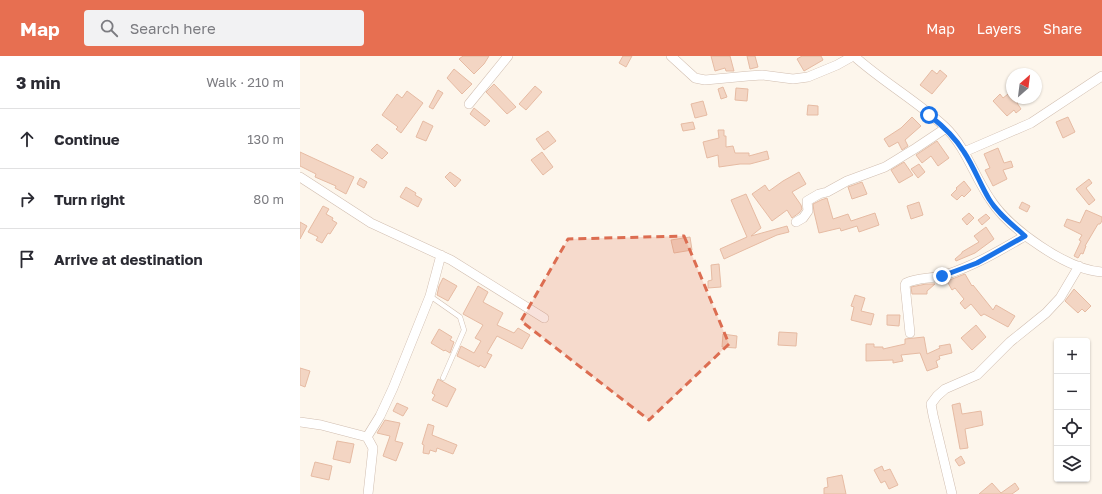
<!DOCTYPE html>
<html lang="en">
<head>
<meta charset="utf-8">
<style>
	:root { --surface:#fff; --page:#f2f2f3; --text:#2b2b33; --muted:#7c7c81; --line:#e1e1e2; --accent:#e76f51 }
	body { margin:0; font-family:"Golos Text",sans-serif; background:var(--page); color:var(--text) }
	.controls { position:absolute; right:12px; bottom:12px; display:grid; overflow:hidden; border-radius:4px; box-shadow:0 1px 3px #0004 }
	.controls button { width:36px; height:36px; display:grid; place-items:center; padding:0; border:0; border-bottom:1px solid var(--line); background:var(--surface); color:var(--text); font:20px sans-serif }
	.compass { position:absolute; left:706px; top:12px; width:36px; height:36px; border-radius:50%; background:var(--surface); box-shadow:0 1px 3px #0004; rotate:28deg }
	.stop { position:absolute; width:12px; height:12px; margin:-9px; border:3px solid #1a73e8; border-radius:50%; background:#fff }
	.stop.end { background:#1a73e8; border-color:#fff; box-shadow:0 1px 4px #0008 }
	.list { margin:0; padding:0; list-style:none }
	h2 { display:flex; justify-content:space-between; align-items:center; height:52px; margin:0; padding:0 16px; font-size:17px }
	h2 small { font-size:13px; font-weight:400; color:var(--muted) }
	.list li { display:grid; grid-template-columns:26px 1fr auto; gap:12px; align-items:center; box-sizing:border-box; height:60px; padding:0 16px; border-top:1px solid var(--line) }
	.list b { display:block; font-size:15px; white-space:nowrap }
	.list em { font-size:13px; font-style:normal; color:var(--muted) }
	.icon { flex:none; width:22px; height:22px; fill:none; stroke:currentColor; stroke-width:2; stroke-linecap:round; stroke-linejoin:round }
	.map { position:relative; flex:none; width:802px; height:438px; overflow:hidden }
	header { display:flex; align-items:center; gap:24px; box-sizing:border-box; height:56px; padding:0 20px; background:var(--accent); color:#fff }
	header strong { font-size:19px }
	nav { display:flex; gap:22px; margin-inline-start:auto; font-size:14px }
	.search { width:280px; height:36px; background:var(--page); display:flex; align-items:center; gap:10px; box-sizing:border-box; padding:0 14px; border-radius:4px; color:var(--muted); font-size:15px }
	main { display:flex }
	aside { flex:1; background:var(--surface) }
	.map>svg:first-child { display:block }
	.building { fill:#f3d5c3; stroke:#e6bba3 }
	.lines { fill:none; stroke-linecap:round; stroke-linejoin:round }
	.lane-casing { stroke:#d1beb0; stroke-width:5.5 }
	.street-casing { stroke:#d1beb0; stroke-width:10 }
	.lane { stroke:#fff; stroke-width:4.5 }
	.street { stroke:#fff; stroke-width:9 }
	.route { stroke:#1a73e8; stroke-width:5 }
	.marked { fill:#dc6d51; fill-opacity:0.2; stroke:#dc6d51; stroke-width:3; stroke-dasharray:8 5; stroke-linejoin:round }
</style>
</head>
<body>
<header>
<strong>Map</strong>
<div class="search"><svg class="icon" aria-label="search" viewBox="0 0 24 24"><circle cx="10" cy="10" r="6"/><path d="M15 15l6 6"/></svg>Search here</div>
<nav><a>Map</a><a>Layers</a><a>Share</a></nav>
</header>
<main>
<aside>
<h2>3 min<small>Walk · 210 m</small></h2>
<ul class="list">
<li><svg class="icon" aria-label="ahead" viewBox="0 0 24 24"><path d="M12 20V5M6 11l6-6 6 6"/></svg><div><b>Continue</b></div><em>130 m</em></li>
<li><svg class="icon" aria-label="right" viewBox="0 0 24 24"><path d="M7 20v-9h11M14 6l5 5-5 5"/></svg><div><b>Turn right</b></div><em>80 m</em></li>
<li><svg class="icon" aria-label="arrive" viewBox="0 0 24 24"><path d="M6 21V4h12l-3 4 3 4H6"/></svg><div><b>Arrive at destination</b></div></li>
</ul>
</aside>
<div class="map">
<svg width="802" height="438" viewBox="0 0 802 438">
	<rect width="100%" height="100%" fill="#fdf6ec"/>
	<!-- building -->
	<path class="building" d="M163,0h26l-5,8 -10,10 -15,-15z
		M323,0h9l-6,11 -7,-4z
		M411,0h19l4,15h-8l-1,-3 -10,3z
		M447,0h8l3,11 -8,2z
		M502,0h19l2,4 -19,11 -7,-12z
		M154,13l18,15 -10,10 -15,-16z
		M632,14l5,4 3,-4 7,6 -15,18 -12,-9z
		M194,28l22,23 -9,7 -21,-22z
		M235,30l7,6 -16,18 -7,-6z
		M423,31l4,10 -6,2 -3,-10z
		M436,32l12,1 -1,12 -12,-1z
		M138,34l5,3 -10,16 -4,-2z
		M107,35l16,12 -22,30 -5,-4 2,-2 -16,-12 15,-21 5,4z
		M712,35v7h12l-7,5 4,6 -5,4 -2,-3 -7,6 -14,-15 7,-7 3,4z
		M403,45l4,14 -12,3 -4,-14z
		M508,49l10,1v9h-11z
		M174,52l16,13 -5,5 -15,-12z
		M612,61l9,9 -16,14 3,6 -6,4 -4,-8 -9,5 -5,-8 17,-11z
		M768,61l7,15 -12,6 -7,-16z
		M123,65l10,5 -7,15 -10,-4z
		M393,66l2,7 -12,2 -2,-7z
		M418,74h6v6h2v11l7,-1 2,7h14v3l18,-5 2,8 -19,5h-10l-21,3 -1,-12 -11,3 -4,-16 16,-4z
		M248,75l8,10 -12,9 -8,-11z
		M637,85l12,17 -11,8 -7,-10 -9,7 -6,-8z
		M77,88l11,9 -6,6 -11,-9z
		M698,92l6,15 7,-2 2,6 -10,3 4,9 -14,7 -8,-16 5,-2 -6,-14z
		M0,96l54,25 -8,17 -11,-6 1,-2 -21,-9 1,-3 -16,-8z
		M242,96l11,15 -10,8 -12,-15z
		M604,106l9,13 -14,8 -8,-13z
		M619,108l6,8 -7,6 -7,-9z
		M150,116l11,8 -6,7 -10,-10z
		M499,116l7,12 -14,8 9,13 1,4 -3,4 -7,5 -5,-8 -15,11 -20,-27 13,-9 4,6 14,-10z
		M60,122l7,4 -3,6 -7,-4z
		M789,123l3,4 -6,5 9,12 -6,5 -13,-16z
		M664,125l7,9 -7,7 -2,-2 -5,5 -6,-5 6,-6 -1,-1z
		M562,126l5,12 -15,5 -4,-12z
		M106,131l10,6 -1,2 7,4 -4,8 -18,-10z
		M446,138l15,34 -10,8 36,-10 2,6 -12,3 -53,24 -4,-10 27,-12 -16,-37z
		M527,142l6,21 15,-5 3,7 24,-8 4,12 -20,7 -2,-6 -16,5 -1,-3 -21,5 -5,-21 -1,-8 8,-4z
		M619,146l4,13 -12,4 -4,-13z
		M722,146l8,4 -3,6 -8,-4z
		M23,150l6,3 -3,5 7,4 -1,2 5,3 -7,11 -2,-1 -6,10 -6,-3 2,-3 -10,-5z
		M786,154l16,7v4l-2,3h-2l-13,22h1l-3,8 -2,-1 -3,5 -4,-2 7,-15 -2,-1 3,-5 -18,-9 3,-7 13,4z
		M669,157l5,5 -7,7 -5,-6z
		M686,158l4,4 -8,7 -4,-5z
		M0,166l7,4 -7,13z
		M686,171l8,12 -19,14 -19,8 -1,-2 7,-6v-1l17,-10 -5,-6z
		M390,181l2,13 -18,3 -3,-13z
		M419,208l2,23 -13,1v-7l4,-1 -1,-15z
		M665,218l7,12 1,-1 20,25 3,-5 19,11 -7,11 -24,-13 -3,2 -10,-12 -6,5 -5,-6 4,-4 -9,-11 -3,2 -5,-9z
		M143,222l14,8 -9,15 -11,-6 2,-9z
		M626,228h9l-8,7v3h-15l-1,-7z
		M178,230l10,6 -5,10 20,11 -6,12 17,8 4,-5 12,7 -8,14 -25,-13 -10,17 5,2 -7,13 -5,-3 -1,2 -22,-11 4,-10 13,7 7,-12 -6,-3 8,-13 -20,-11z
		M774,233l17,17 -6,6 -3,-3 -4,4 -13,-12z
		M555,239l10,3 -4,13 13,3 -3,11 -20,-5 3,-13 -3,-1z
		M587,259h13l-1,11 -12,-1z
		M676,269l10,12 -14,13 -11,-12z
		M139,273l13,8 -2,3 4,2 -4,11 -5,-3 -1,1 -13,-8z
		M479,276l18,1 -1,13 -18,-1z
		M423,278l14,2 -1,12 -14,-1z
		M624,281l3,17 13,-6 -1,-2 11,-2 2,9 -13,3 1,3 -4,2 2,6 -11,4 -7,-18 -19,2 2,6 -10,2v-3l-27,1v-17h8v3h9v2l22,-5v-5z
		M0,312l10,3 -5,16 -5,-2z
		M138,323l18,10 -9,18 -15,-7 3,-5 -3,-2z
		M97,347l11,5 -5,8 -10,-5z
		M660,347l2,11 19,-3 2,14 -18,4 3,19 -8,1 -8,-44z
		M85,364l15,3 -5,18 8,2 -7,18 -13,-5 7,-20 -13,-3z
		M128,368l6,2 -2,9 25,10 -4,9 -16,-6 -1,4 -6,-2 -1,4 -6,-1 1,-8 -2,-1z
		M37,385l17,3 -4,19 -17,-4z
		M661,400l4,7 -6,3 -4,-6z
		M15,406l17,4 -3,14 -18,-4z
		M582,410l2,5 6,-2 8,16 -9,4 -4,-8 -4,2 -7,-13z
		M542,419l4,19h-22v-6l4,-1 -1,-9z
		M692,427l9,10 14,-10 4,6 -7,5h-33z"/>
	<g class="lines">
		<defs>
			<path id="lane" d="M130,240l30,21 4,13 -21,48"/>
			<path id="street" d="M371,0l24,22 10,2 43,-4 14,-1 31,4 15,-2 29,-12 16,-9
				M554,0c29,26 63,45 91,71 21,20 29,49 45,72 18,29 77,71 112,73
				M169,48l39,-48
				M664,96l67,-29 71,-47
				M0,121l71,46 80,37 93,58
				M496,166l7,-4 5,-7 -1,-10 12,-7 8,-2 20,-11 38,-14 31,-19 30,-20
				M610,277l-5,-48 1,-2c12,-6 27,-4 39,-8 29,-9 54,-24 80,-39
				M0,366l21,3 46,12 6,11 -5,46
				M67,381l13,-21 13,-28 37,-92 11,-41
				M652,438l-19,-79 -2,-11 6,-8 8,-7 32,-14 33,-33 36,-29 14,-15 19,-32"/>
		</defs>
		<!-- lane casing -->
		<use href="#lane" class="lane-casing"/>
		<!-- street casing -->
		<use href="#street" class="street-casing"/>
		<!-- lane -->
		<use href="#lane" class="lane"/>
		<!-- street -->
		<use href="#street" class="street"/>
	</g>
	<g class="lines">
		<!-- route -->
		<path class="route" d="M629,59c14,11 26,22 35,37 10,15 16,32 25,47 9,15 23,25 36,37l-48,27 -35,13"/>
	</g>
	<!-- marked area -->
	<path class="marked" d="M384,180l45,108 -80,76 -128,-99 47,-82z"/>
</svg>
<div class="controls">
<button>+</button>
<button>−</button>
<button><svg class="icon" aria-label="locate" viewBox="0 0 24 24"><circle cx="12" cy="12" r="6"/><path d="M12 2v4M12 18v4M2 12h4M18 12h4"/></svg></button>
<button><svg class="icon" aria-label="layers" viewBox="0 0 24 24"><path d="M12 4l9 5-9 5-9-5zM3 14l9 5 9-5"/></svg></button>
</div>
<svg class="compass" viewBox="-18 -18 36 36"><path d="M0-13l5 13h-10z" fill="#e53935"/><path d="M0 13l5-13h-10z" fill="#7c7c81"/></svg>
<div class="stop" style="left:629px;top:59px"></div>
<div class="stop end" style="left:642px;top:220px"></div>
</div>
</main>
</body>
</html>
